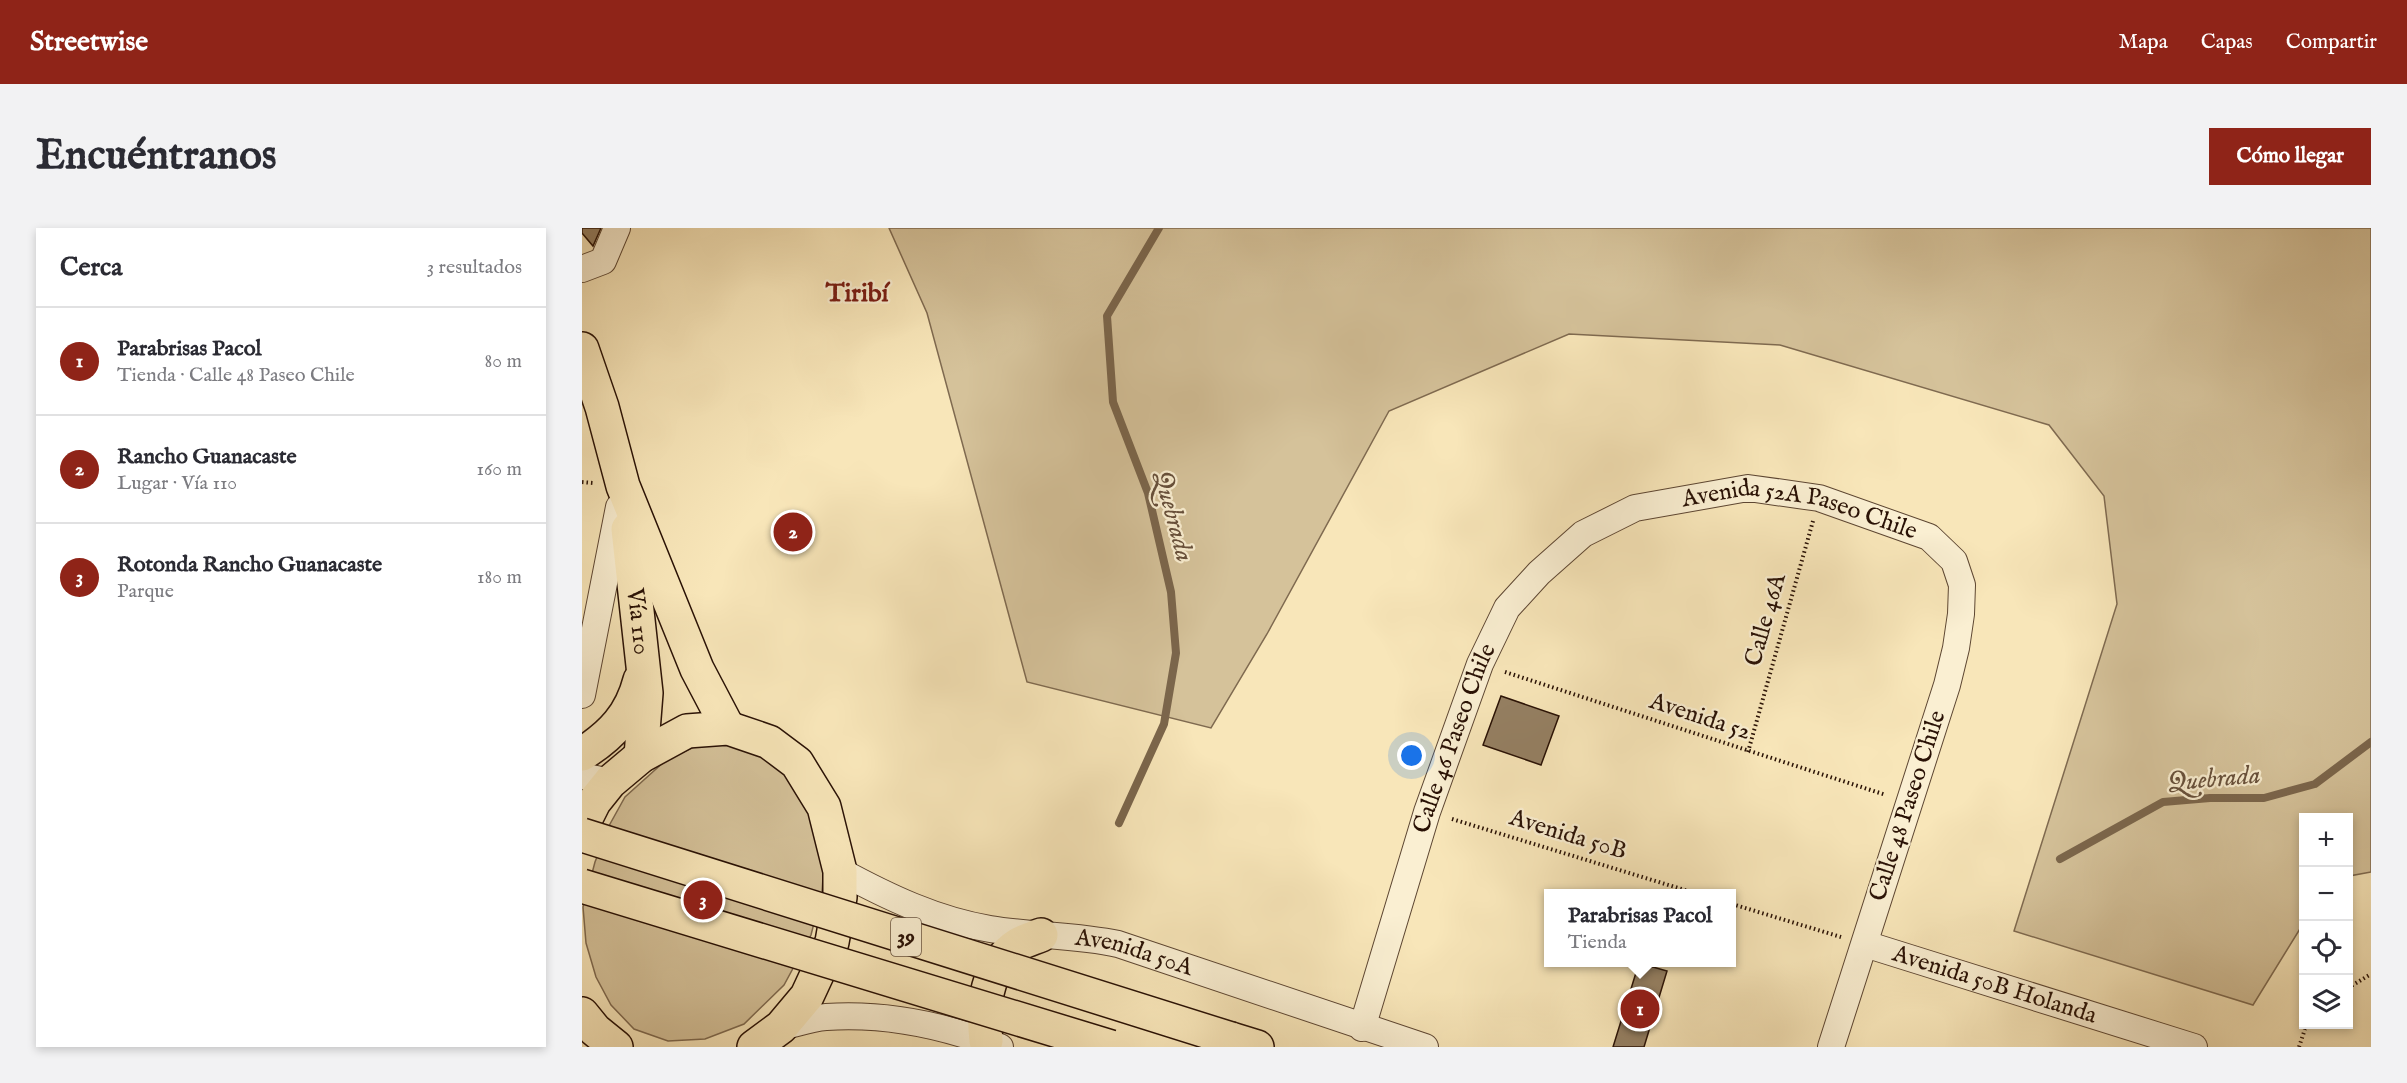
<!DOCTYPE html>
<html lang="es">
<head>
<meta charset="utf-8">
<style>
	:root { --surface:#fff; --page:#f2f2f3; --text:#2b2b33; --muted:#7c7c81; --line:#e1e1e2; --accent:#8f2418 }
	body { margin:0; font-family:"IM FELL English",serif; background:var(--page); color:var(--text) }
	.controls { position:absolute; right:18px; bottom:18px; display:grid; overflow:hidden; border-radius:0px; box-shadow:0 3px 9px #0003 }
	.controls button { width:54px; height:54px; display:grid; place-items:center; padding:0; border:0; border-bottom:2px solid var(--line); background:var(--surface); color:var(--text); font:30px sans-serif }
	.you { position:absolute; left:830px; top:528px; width:21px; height:21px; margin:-15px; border:4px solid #fff; border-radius:50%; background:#1a73e8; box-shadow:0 0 0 9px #1a73e833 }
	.badge { display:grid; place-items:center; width:39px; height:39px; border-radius:50%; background:var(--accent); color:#fff; font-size:20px; font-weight:700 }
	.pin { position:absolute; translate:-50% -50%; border:3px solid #fff; box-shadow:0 2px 6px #0006 }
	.popup { position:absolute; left:962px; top:661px; width:192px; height:78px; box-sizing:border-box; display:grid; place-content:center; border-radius:0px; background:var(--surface); filter:drop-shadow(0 2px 4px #0005); font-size:20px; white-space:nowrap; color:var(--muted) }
	.popup b { font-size:22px; color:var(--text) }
	.popup::after { content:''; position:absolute; left:50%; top:100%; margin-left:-12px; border:12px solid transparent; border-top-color:var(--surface) }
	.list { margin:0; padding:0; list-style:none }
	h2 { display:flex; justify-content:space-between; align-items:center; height:78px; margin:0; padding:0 24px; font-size:26px }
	h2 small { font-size:20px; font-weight:400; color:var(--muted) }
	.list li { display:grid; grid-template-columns:39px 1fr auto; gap:18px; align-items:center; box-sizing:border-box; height:108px; padding:0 24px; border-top:2px solid var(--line) }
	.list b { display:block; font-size:22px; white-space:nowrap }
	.list p { margin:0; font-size:20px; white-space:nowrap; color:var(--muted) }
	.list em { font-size:20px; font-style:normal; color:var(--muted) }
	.icon { flex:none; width:33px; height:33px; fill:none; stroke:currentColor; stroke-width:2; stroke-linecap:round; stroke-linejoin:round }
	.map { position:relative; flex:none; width:1789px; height:819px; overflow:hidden; border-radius:0px }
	header { display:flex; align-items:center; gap:36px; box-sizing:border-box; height:84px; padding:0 30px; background:var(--accent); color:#fff }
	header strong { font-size:28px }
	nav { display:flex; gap:33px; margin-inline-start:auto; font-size:21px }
	.intro { display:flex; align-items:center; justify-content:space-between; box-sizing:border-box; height:144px; padding:0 36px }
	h1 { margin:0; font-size:42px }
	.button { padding:15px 27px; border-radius:0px; background:var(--accent); color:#fff; font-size:21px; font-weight:700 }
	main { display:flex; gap:36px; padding:0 36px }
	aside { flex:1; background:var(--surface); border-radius:0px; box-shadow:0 3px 9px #0003 }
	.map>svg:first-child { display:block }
	.green { fill:#d5c29a; stroke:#7f6a50; stroke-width:1.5 }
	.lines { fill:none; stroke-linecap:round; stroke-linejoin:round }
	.stream { stroke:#7b664c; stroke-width:8 }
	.building { fill:#958063; stroke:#291105; stroke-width:1.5 }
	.minor-casing { stroke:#5d4632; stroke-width:28 }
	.major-casing { stroke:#291105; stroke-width:36 }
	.highway-casing { stroke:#291105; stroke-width:36 }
	.path { stroke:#291105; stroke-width:4; stroke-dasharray:1.5 3; stroke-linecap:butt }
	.minor { stroke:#faefd2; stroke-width:26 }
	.major { stroke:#f8e6b9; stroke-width:33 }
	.highway { stroke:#f8e6b9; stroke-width:33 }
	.highway-bridge-casing { stroke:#291105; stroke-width:36; stroke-linecap:butt }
	.highway-bridge { stroke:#f8e6b9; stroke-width:33 }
	.labels { text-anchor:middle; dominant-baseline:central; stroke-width:4.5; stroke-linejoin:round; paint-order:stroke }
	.shield { fill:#faefd2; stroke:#685442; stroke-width:1.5 }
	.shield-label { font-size:22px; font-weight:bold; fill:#291105 }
	.street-label { font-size:24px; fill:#291105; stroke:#faefd2 }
	.neighbourhood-label { font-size:26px; font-weight:bold; fill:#7a1f14; stroke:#faefd2 }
	.water-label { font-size:26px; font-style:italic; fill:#67503b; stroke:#faefd2 }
</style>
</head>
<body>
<header>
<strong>Streetwise</strong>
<nav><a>Mapa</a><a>Capas</a><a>Compartir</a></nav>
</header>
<div class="intro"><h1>Encuéntranos</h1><a class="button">Cómo llegar</a></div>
<main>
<aside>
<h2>Cerca<small>3 resultados</small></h2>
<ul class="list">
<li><span class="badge">1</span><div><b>Parabrisas Pacol</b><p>Tienda · Calle 48 Paseo Chile</p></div><em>80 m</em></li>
<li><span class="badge">2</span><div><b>Rancho Guanacaste</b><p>Lugar · Vía 110</p></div><em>160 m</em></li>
<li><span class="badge">3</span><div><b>Rotonda Rancho Guanacaste</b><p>Parque</p></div><em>180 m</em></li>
</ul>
</aside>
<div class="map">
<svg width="1789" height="819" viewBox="0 0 1789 819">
	<rect width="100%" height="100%" fill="#f8e6b9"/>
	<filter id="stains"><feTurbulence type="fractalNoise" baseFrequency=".00333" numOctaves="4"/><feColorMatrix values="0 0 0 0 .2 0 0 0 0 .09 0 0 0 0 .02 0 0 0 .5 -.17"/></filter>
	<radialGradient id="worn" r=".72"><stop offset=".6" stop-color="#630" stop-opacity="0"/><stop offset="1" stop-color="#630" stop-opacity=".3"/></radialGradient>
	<!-- green -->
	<path class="green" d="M307,0h1482v644l-22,4 -1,-58h-44l-1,106 -50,81 -239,-74 103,-327 -13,-108 -55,-71 -269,-80 -211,-11 -180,77 -122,223 -56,94 -184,-46 -100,-369z
		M144,516l22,4 31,17 26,25 19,74 -2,28 -11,43 -27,50 -40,39 -39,15 -37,2 -34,-12 -23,-24 -15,-28 -10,-34 -3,-36 12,-45 15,-38 15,-27 41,-37 28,-13z"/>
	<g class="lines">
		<!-- stream -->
		<path class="stream" d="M537,595l45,-99 12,-71 -5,-61 -23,-99 -35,-91 -6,-86 52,-88
			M1478,631l103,-57 47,-4h54l51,-14 56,-42"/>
	</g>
	<!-- building -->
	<path class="building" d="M0,0h19l-8,18 -11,-13z
		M919,468l58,20 -18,49 -58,-20z
		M1057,735l28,8 -23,76h-31z"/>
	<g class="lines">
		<defs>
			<g id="minor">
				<path d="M0,41l21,-8 14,-33"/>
				<path d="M0,467l37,-188"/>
				<path d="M0,548l28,6"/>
				<path id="s1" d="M258,643c48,26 96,49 150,58 43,7 86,6 128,15l307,103"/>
				<path id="s2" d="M1283,716l329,103"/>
				<path d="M199,799c14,-3 30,-9 45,-10 59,-4 120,9 174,30"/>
				<path id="s3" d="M780,800l65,-216 53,-148 27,-56 32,-35 44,-39 52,-26 113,-20 71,10 110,39 25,24 8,24 -1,29 -5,34 -9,37 -116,362"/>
			</g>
			<g id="major">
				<path d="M0,121l20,58 21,79 74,183 31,59"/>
				<path id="s4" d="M46,301l18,164 -5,63"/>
				<path d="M0,526c30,-19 49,-39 58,-74"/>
				<path d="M0,598l12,-24 16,-20 31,-26 46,-25 41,-3 41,14 28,21 27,44 16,64v26l-8,45 -25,54 -26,31 -27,20"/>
				<path d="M0,786l13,16 21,17"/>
			</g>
			<path id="highway" d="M649,811l26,8
				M404,813c-4,-35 0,-76 33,-97 7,-4 15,-6 22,-9"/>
		</defs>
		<!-- minor casing -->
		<use href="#minor" class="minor-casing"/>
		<!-- major casing -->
		<use href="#major" class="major-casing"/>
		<!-- highway casing -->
		<use href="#highway" class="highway-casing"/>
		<!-- path -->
		<path class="path" d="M0,254l11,1
			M923,444l381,123
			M1166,524l65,-231
			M870,591l246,75
			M1150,676l109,33
			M1766,760l23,-14
			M1717,819l6,-18 5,-5"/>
		<!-- minor -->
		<use href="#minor" class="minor"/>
		<!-- major -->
		<use href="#major" class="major"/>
		<!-- highway -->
		<use href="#highway" class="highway"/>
		<defs>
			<path id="highway-bridge" d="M0,607l649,204
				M0,658l529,161"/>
		</defs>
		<!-- highway-bridge casing -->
		<use href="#highway-bridge" class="highway-bridge-casing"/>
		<!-- highway-bridge -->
		<use href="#highway-bridge" class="highway-bridge"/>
	</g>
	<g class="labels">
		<!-- shield labels -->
		<rect class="shield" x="309" y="690" width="30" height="38" rx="4.5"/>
		<g class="shield-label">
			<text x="324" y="709">39</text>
		</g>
		<!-- street labels -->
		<g class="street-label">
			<text stroke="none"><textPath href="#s3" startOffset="778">Avenida 52A Paseo Chile</textPath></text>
			<text transform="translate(1184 392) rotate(-74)">Calle 46A</text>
			<text stroke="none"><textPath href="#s4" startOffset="93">Vía 110</textPath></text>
			<text transform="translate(1118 489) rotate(18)">Avenida 52</text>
			<text stroke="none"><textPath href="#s3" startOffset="304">Calle 46 Paseo Chile</textPath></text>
			<text transform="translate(1326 578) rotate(-72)">Calle 48 Paseo Chile</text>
			<text transform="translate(986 607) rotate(17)">Avenida 50B</text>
			<text stroke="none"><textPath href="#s1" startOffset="308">Avenida 50A</textPath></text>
			<text stroke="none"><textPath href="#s2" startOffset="136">Avenida 50B Holanda</textPath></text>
		</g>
		<!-- neighbourhood labels -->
		<g class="neighbourhood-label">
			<text x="275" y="65">Tiribí</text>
		</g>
		<!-- water labels -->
		<g class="water-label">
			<text transform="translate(591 288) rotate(75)">Quebrada</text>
			<text transform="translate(1632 551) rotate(-5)">Quebrada</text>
		</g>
	</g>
	<rect width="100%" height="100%" filter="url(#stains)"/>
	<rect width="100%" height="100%" fill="url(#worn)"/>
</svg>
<div class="controls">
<button>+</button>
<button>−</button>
<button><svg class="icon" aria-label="locate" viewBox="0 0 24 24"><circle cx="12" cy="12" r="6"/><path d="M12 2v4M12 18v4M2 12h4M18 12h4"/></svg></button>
<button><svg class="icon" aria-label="layers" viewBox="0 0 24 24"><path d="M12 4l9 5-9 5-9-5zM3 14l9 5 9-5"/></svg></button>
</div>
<div class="you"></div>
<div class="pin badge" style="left:1058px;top:781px">1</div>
<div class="popup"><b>Parabrisas Pacol</b>Tienda</div>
<div class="pin badge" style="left:211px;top:304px">2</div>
<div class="pin badge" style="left:121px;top:672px">3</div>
</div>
</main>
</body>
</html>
